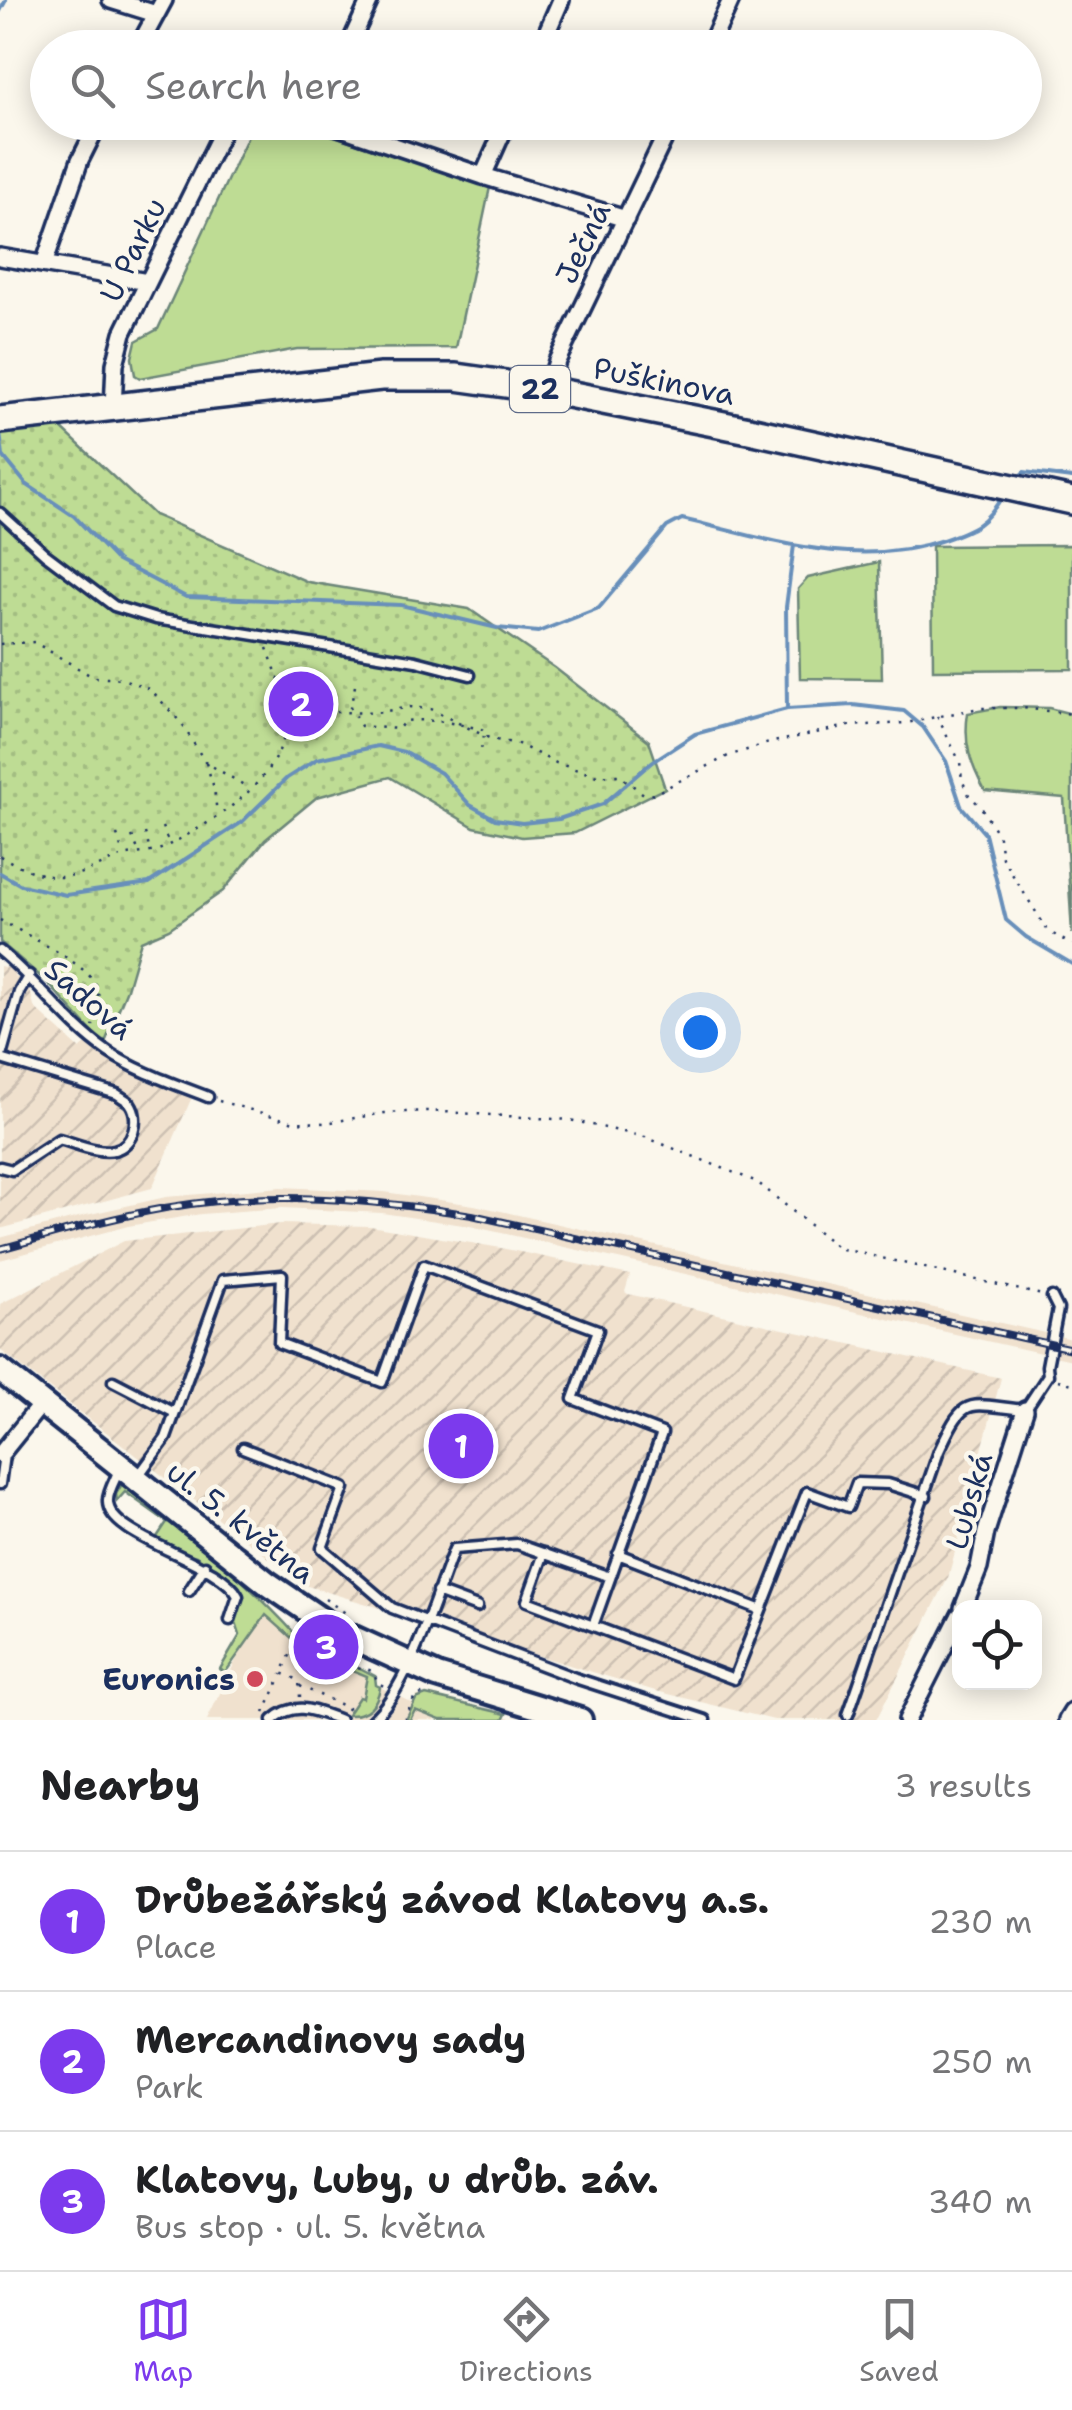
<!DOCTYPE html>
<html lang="en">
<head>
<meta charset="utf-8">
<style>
	:root { --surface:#fff; --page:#f6f6f6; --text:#202124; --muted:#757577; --line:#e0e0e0; --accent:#7c3aed }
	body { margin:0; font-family:"Shantell Sans",sans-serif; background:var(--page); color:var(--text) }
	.controls { position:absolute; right:30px; bottom:30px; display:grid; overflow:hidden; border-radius:20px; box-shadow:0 5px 25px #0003 }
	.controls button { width:90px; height:90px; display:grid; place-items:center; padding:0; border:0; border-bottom:2px solid var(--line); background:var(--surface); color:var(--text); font:50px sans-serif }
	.you { position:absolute; left:700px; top:1032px; width:35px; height:35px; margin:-25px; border:8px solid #fff; border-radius:50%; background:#1a73e8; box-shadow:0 0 0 15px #1a73e833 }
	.badge { display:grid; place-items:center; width:65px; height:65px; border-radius:50%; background:var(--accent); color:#fff; font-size:32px; font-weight:700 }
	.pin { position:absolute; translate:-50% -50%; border:5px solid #fff; box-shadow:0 2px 10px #0006 }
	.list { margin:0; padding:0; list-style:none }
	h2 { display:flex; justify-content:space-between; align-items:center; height:130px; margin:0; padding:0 40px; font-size:42px }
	h2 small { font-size:32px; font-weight:400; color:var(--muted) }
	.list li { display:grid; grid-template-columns:65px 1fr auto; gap:30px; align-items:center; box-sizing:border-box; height:140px; padding:0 40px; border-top:2px solid var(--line) }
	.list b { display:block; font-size:38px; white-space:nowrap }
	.list p { margin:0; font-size:32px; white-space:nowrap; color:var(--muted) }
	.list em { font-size:32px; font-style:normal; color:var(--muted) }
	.icon { flex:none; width:55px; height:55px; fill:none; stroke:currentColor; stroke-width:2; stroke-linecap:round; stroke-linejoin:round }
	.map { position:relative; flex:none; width:1072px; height:1720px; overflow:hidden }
	.search { position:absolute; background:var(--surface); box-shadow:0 5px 25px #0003; left:30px; right:30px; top:30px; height:110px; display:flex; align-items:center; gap:25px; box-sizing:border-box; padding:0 35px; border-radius:55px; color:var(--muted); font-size:38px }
	.sheet { height:550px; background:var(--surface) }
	nav { display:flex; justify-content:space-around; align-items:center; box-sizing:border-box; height:140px; border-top:2px solid var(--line); background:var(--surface); font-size:28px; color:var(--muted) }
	nav a { display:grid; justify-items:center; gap:5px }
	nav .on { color:var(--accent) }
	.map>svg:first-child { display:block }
	.built { fill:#f0e1ce }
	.industrial { fill:url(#industrial-furrows) }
	.grass { fill:#bedc94; stroke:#6c8679; stroke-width:2.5 }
	.park { fill:url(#park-dots); stroke:#6c8679; stroke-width:2.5 }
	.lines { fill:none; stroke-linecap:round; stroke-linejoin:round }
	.stream { stroke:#678fba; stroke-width:4 }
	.lane-casing { stroke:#1b2f5e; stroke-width:15 }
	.street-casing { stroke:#1b2f5e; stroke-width:22 }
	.secondary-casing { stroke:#1b2f5e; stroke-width:30 }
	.primary-casing { stroke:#1b2f5e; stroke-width:32 }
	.path { stroke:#1b2f5e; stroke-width:2.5; stroke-dasharray:2.5 8; stroke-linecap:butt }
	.lane { stroke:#fbf7ec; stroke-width:8 }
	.street { stroke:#fbf7ec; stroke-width:15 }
	.secondary { stroke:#fbf7ec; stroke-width:22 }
	.primary { stroke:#fbf7ec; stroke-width:25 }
	.rail-casing { stroke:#1b2f5e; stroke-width:8 }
	.rail { stroke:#fbf7ec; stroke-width:4; stroke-dasharray:11; stroke-linecap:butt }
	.path-bridge { stroke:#1b2f5e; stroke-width:2.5; stroke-dasharray:2.5 8; stroke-linecap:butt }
	.poi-dot { fill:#d1495b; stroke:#fbf7ec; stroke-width:4 }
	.labels { text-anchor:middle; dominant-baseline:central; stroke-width:9; stroke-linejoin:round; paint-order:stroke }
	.shield { fill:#fbf7ec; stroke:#5e6b89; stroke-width:2.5 }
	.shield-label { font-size:28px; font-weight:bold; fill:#1b2f5e }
	.street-label { font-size:30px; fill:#1b2f5e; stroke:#fbf7ec }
	.poi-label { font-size:30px; font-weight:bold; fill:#1b2f5e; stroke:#fbf7ec; text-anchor:end }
</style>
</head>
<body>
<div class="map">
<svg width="1072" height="1720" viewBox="0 0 1072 1720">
	<defs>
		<pattern id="industrial-furrows" width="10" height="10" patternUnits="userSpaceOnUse" patternTransform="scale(2.5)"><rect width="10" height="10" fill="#f0e1ce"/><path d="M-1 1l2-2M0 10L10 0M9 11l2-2" fill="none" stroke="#cdc1b3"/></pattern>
		<pattern id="park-dots" width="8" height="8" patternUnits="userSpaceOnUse" patternTransform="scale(2.5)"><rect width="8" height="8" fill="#bedc94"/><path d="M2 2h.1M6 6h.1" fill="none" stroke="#a3bd82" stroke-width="1.8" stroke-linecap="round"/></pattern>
	</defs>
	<rect width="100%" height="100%" fill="#fbf7ec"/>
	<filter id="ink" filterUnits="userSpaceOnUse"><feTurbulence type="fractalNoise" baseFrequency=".01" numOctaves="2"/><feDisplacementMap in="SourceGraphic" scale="20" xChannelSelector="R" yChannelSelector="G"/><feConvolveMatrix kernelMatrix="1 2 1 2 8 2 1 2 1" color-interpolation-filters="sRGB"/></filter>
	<g filter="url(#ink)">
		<!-- built -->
		<path class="built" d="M281,1187l103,5 90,13 598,134v21l-602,-134 -88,-13 -100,-5 -81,6 -73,12 -128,34v-22l86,-23 80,-18z
			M271,1608l29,33 7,4 4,-3 64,34 1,9 36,18 5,-7 15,-1 81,25h-306l33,-68z"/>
		<!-- industrial -->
		<path class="industrial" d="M0,966l15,4 -1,6 15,9 5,22 46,42 7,-6 15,11 90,43 -40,91 -152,41z
			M280,1224l90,2 131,22 129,27 -5,17 3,2 373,84 -53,200 -72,142h-102l-122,-30 -348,-105 -304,-235v-46l124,-63z"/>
		<!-- grass -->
		<path class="grass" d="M254,123h41l195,64 -34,161 -159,1 -157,29 -5,-3 -3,-17 4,-17 22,-12z
			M1072,545v124l-139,1 -1,-124z
			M879,562l3,117 -82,-1 -2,-89 10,-11z
			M1000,707l49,1 23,6v220l-8,-136 -79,-7c-14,-26 -22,-47 -17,-78z
			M122,1484c63,45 122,94 175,152l-2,5 -29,-26 -41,58 -5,-4 20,-34 -5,-15 7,-29 -46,-35 -26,-7 -15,-9 12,-18 -42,-30 -8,9 -1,-7z
			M300,1641l7,4 4,-3 64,34 1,9 4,2c-3,19 -14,29 -33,28l12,-18 4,1 4,-22 -22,-9 -5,10 -4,-2 4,-10 -23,-10 -5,8 -19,-8z
			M426,1695l80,19 -3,6h-63l-25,-10 -5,10h-4l10,-21z"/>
		<!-- park -->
		<path class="park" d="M59,426l95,89 154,67 161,27 86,59 94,73 16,47 -90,45 -53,4 -48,-10 -84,-50 -73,20 -52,43 -42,51 -54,38 -28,12 -14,48 -23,56 -58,-64 -46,-39v-509z"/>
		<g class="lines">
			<!-- stream -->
			<path class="stream" d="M0,11l6,-11
				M0,433l3,23 23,28 48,32 43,45 69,36 215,8 96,23 41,4 61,-24 68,-81 15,-8c86,20 174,51 261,21 32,-11 43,-16 60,-45
				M1019,477l5,-5 48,6
				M787,709l-1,-102 8,-62
				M0,873l21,12 45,10 83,-12 93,-61 45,-44 30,-19 61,-13 26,6 37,21 29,32 25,14 27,4 37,-4 44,-15 49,-42 43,-28 92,-25 66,-4 51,6 19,16 23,34 15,45 24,28 21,86 20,17 46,27"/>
			<defs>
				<path id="lane" d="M0,513l45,41 69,52 42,13 260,42 54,14
					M0,951c38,31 67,73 108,101 30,20 67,32 100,45
					M0,1060l19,-68 10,-17
					M0,1167l12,3 47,-31c16,4 40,15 55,11 19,-4 27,-31 16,-47 0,-1 -12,-8 -13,-9l-116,-35
					M113,1381l62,32
					M243,1448l101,40 -22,60 70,60 183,70 130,42
					M119,1470c-3,8 -11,21 -11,30 -3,38 112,60 130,96l-8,24
					M139,1475l27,-37 57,-158 59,-5 -3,68 103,39 42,-117 174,65 -25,69 89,34 -69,193
					M0,1484l4,-29
					M544,1553l-17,48 207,78 73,-187 41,15 9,-24 31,1 38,12
					M618,1554l141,55
					M189,1591l16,-25
					M437,1592l40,15
					M848,1715l91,-264c26,-57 27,-47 86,-41l23,-35 -1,-9 11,-57 -6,-12
					M273,1720c23,-20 42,-9 67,0
					M372,1720c36,-30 64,-126 82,-171l63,-5 93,33"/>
				<path id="street" d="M111,0l45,14
					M138,48l26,-48
					M348,48l22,-48
					M540,48l21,-48
					M709,48l22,-48
					M324,122l159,54 143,43
					M483,176l24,-54
					M0,257l148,25
					M44,264l36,-104 19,-38
					M548,390l9,-29 115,-239
					M113,409l2,-45 8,-31 104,-211
					M0,1455l42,-52
					M963,1608l16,-40 7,-36 39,-122
					M907,1720l53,-105
					M1067,1720l5,-8"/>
				<path id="secondary" d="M0,1370l267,213 69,47 101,46 143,44"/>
				<path id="primary" d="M0,420l381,-43h75l92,13 201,40 323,71"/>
			</defs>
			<!-- lane casing -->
			<use href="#lane" class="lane-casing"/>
			<!-- street casing -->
			<use href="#street" class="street-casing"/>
			<!-- secondary casing -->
			<use href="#secondary" class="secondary-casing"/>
			<!-- primary casing -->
			<use href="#primary" class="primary-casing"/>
			<!-- path -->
			<path class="path" d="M0,644l34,-2 59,35 29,2 21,7 10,6 29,32 23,38 44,26
				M267,648l16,42 2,42
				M937,716l23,46 2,18 7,15 12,12 18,30 3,21 46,73 24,14
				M206,763l8,25 3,26
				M162,827l7,17
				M145,833l5,18
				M117,835l6,19
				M132,836l7,16
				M0,856c18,10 38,20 59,21 21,0 40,-12 59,-19 14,-6 31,-3 45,-10 48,-25 107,-59 122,-114l51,-22 40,1 33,-6 21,2 61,30 27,5 38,19 41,13 22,-1 26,20 9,-1 74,-38 41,-13 79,-17 59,-3 72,-15h44l49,6
				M0,920c22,13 89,44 97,67 4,12 -2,28 -4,39
				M219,1101l75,21 31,1 60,-10 42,-2 143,9 75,17 112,45 81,66 204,47
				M1058,1380l14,4
				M325,1599l22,15
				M300,1686l48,22 -2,3
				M300,1697l-1,-17 -17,-7 18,-40 53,33 20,5 5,12 6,3
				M264,1713l18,-39
				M404,1720l11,-24 11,-3"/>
			<!-- lane -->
			<use href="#lane" class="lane"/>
			<!-- street -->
			<use href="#street" class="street"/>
			<!-- secondary -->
			<use href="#secondary" class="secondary"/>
			<!-- primary -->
			<use href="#primary" class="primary"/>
			<defs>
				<path id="rail" d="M0,1249c55,-15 109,-31 165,-41 102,-18 205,-9 307,7l600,134"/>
			</defs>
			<!-- rail casing -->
			<use href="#rail" class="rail-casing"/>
			<!-- rail -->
			<use href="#rail" class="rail"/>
			<!-- path-bridge -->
			<path class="path-bridge" d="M355,686l-5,22 11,18 37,3 7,-8c27,-3 54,3 80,9l-5,25"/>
		</g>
	</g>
	<!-- markers -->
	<circle class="poi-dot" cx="255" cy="1679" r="10"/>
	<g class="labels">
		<!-- shield labels -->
		<rect class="shield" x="510" y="366" width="60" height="46" rx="8"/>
		<g class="shield-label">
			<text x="540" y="389">22</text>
		</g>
		<!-- street labels -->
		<g class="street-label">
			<text transform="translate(583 243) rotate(-64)">Ječná</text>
			<text transform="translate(133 250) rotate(-64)">U Parku</text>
			<text transform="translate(664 381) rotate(11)">Puškinova</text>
			<text transform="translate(89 999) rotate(41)">Sadová</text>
			<text transform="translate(969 1501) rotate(-74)">Lubská</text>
			<text transform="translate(241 1522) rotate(38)">ul. 5. května</text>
		</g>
		<!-- poi labels -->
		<g class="poi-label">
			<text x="235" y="1679">Euronics</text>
		</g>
	</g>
</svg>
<div class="controls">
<button><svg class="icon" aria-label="locate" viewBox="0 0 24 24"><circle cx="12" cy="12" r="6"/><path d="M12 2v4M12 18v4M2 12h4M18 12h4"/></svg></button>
</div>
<div class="you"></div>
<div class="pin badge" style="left:461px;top:1446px">1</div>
<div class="pin badge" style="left:301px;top:704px">2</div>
<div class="pin badge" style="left:326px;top:1647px">3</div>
<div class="search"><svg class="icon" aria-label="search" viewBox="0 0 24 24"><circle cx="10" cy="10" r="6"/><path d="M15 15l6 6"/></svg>Search here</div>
</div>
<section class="sheet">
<h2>Nearby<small>3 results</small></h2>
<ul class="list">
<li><span class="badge">1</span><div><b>Drůbežářský závod Klatovy a.s.</b><p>Place</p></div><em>230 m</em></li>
<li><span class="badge">2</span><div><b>Mercandinovy sady</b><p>Park</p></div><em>250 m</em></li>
<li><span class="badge">3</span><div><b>Klatovy, Luby, u drůb. záv.</b><p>Bus stop · ul. 5. května</p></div><em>340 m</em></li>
</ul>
</section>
<nav>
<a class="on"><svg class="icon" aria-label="map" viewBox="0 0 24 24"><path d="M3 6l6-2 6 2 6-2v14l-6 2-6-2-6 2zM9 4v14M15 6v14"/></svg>Map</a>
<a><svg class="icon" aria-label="directions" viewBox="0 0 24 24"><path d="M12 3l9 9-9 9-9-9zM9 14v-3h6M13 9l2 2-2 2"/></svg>Directions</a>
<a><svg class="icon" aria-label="saved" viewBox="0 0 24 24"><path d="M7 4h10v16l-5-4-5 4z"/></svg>Saved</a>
</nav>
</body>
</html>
